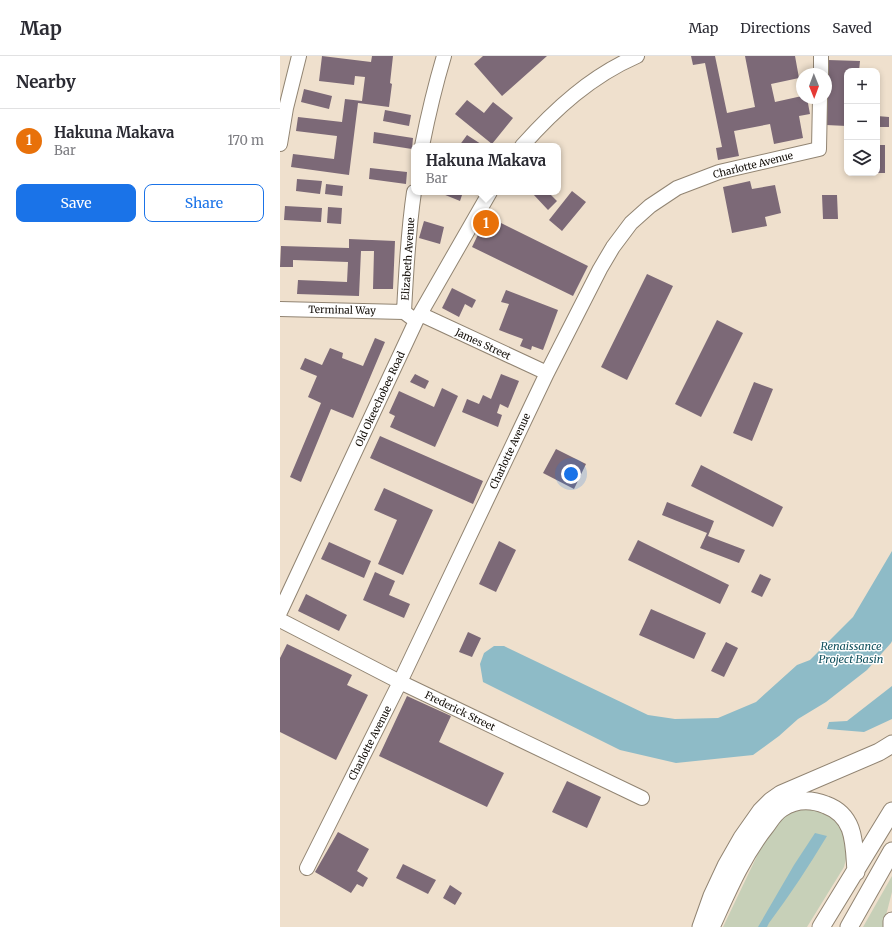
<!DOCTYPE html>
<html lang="en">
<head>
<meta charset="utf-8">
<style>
	:root { --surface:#fff; --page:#f7f7f7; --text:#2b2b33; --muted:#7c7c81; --line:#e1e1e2; --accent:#1a73e8 }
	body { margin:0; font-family:Merriweather,serif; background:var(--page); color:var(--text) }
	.controls { position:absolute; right:12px; top:12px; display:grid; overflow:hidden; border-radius:8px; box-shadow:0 2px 6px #0003 }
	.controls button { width:36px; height:36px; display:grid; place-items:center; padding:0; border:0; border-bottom:1px solid var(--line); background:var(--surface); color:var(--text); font:20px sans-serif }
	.compass { position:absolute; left:516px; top:12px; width:36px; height:36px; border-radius:50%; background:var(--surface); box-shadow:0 2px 6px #0003; rotate:179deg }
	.you { position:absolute; left:291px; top:418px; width:14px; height:14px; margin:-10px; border:3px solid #fff; border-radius:50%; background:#1a73e8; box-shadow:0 0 0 6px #1a73e833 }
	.badge { display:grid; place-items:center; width:26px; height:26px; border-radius:50%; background:var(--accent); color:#fff; font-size:13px; font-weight:700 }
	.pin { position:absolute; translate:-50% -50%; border:2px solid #fff; box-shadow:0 1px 4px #0006 }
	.popup { position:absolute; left:131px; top:87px; width:150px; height:52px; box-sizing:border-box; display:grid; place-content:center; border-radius:8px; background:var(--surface); filter:drop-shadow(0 1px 3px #0005); font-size:13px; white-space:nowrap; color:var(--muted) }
	.popup b { font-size:15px; color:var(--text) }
	.popup::after { content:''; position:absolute; left:50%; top:100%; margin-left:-8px; border:8px solid transparent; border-top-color:var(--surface) }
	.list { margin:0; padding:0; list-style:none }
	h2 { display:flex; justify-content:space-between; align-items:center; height:52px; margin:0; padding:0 16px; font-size:17px }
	h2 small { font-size:13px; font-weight:400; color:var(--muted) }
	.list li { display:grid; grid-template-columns:26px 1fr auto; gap:12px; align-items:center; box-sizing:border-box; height:64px; padding:0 16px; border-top:1px solid var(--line) }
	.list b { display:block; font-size:15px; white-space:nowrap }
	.list p { margin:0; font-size:13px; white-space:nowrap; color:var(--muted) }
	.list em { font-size:13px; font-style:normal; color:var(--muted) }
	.actions { display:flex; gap:8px; padding:12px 16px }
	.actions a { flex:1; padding:9px 0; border:1px solid var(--accent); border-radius:8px; text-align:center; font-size:14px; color:var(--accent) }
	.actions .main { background:var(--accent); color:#fff }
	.icon { flex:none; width:22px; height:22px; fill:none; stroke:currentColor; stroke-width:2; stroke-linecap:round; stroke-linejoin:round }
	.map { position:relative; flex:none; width:612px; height:871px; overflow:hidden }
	header { display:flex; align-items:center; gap:24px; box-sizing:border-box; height:56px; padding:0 20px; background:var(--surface); border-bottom:1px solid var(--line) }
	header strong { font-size:19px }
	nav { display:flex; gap:22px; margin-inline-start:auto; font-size:14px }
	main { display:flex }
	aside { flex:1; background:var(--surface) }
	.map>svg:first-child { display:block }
	.green { fill:#c7d0b8 }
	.water { fill:#8ebbc7 }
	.building { fill:#7c6977 }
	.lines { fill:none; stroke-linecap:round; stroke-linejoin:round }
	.minor-casing { stroke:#918472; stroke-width:16 }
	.major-casing { stroke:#918472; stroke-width:19 }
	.minor { stroke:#fff; stroke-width:14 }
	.major { stroke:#fff; stroke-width:17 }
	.labels { text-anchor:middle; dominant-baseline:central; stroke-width:3; stroke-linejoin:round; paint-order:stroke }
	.street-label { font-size:10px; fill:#120d07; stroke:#fff }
	.water-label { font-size:11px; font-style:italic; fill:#12515e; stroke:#fff }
</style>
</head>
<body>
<header>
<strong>Map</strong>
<nav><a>Map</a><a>Directions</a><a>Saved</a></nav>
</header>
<main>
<aside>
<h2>Nearby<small></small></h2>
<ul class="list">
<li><span class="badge" style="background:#e8710a">1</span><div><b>Hakuna Makava</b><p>Bar</p></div><em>170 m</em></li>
</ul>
<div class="actions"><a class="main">Save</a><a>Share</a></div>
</aside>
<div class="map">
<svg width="612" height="871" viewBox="0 0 612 871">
	<rect width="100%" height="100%" fill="#efe0cd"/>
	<!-- green -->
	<path class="green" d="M522,752h15l16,7 11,11 5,21 -5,20 -37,60h-84l43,-90 21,-24z
		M612,820v16l-9,35h-20z"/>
	<!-- water -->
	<path class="water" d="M612,495v90l-1,2 -24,27 -41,32 -28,17 -19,17 -26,19 -77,8 -56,-13 -137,-68 -3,-18 4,-11 10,-7h10l144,69 27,4 43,-1 38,-16 41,-37 13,-5 43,-43z
		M612,630v33l-28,13 -37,-3 2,-7 18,-1z
		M535,777l12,3c-18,30 -37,59 -58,87l-2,4h-9l36,-62z"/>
	<!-- building -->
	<path class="building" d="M42,0l49,6 1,-6h21l-3,27 2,1 -3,23 -31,-4 -9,72 -58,-8 2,-13 41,5 3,-23 -41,-5 2,-14 44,5 3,-23 17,2 3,-24 -10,-1 -1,9 -35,-4z
		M203,0h64l-45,40 -28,-32z
		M411,0h24l12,57 28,-6 -10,-51h50l4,22 -28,6 4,18 27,-6v2h5l3,16 -11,2 4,22 -29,6 -4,-20 -36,7 5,25 -21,4 -2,-12 6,-1 -17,-84 -12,2z
		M548,4l32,1 -1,10h-12v55l-21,-1z
		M24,33l28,7 -3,13 -28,-7z
		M187,44l17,13 9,-11 20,16 -21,26 -37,-30z
		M105,54l26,5 -2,11 -26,-5z
		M597,60l12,1v10h-12z
		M94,76l39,6 -1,11 -39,-6z
		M187,79l17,11h-25z
		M597,89h8v28h-8z
		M90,112l37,4 -1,12 -37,-5z
		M17,123l25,2 -2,13 -24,-3z
		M470,125l2,8 23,-4 6,28 -16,4 2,9 -35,7 -9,-46z
		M46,128l17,2 -1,10 -17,-2z
		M292,135l14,11 -24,29 -13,-11z
		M158,136h25l-3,9z
		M255,136h13l9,9 -9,9 -15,-16z
		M542,139h15l1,24h-15z
		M5,150l37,2 -1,14 -37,-2z
		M48,151l14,1 -1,16 -14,-1z
		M207,160l101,50 -15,30 -101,-49z
		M144,165l20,6 -4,17 -21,-6z
		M69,183l46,2 -2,48h-20l1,-38h-13l-2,45 -62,-2 1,-14 49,2 1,-20 -55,-2v7h-13l1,-21 68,2z
		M367,218l26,12 -46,94 -26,-13z
		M172,232l24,12 -4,8 -7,-4 -6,13 -17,-9z
		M226,234l52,20 -15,40 -11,-4 -1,4 -11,-4 3,-7 -24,-9 10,-26 -8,-2z
		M437,264l26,13 -42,84 -26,-13z
		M95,282l10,4 -32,76 -22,-9 -30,73 -11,-5 31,-74 -13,-6 9,-21 -17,-7 5,-11 17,7 8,-17 13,5 -1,5 21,8z
		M135,318l14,7 -4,8 -15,-7z
		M221,318l18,7 -11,27 -8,-4 -3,9 5,2 -4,12 -36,-15 5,-13 12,5 4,-9 8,4z
		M474,326l19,7 -21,52 -19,-8z
		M162,332l16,8 -23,51 -45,-20 5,-11 -6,-3 10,-22 35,16z
		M100,380l103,45 -10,23 -103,-46z
		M276,393l30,15 -12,25 -31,-16z
		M421,409l82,42 -10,20 -82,-41z
		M104,432l49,22 -30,65 -25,-11 19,-44 -23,-10z
		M387,446l47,19 -6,15 37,14 -6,13 -39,-15 7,-15 -45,-18z
		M358,484l91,45 -9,19 -92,-44z
		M219,485l17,9 -20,42 -17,-8z
		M49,486l42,19 -7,17 -43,-19z
		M95,516l20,9 -6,14 21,9 -6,14 -41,-18z
		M480,518l11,5 -9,18 -11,-5z
		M26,538l41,21 -8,16 -41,-20z
		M371,553l55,24 -12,26 -55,-24z
		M188,576l13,6 -9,19 -13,-5z
		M446,586l12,6 -14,29 -13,-6z
		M7,588l65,31 -5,10 21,10 -32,65 -56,-28v-74z
		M127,640l44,20 -12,26 65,31 -17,34 -108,-51z
		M287,725l34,16 -14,31 -35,-16z
		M58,776l31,17 -12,22 11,7 -5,9 -6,-3 -6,9 -36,-21z
		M123,808l33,16 -8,14 -32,-16z
		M170,829l12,8 -7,12 -12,-7z"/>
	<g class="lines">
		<defs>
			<path id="minor" d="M541,18v-18
				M0,88l6,-36 13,-52
				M142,90c6,-30 13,-60 22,-90
				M242,90c33,-37 69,-70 115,-90
				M134,136c-6,40 -8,80 -10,120l12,9
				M0,253l124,3
				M140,258l127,59
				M0,556l136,-291 74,-129
				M0,564l120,62 242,116
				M27,812l93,-186 147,-309 53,-104 13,-22 18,-24 19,-17 27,-18 42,-16 100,-23 1,-51"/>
			<path id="major" d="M421,871l11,-31 14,-30 16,-28 19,-27 10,-10 10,-7 98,-42 13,-8
				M431,871c16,-35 31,-71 55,-101 5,-7 9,-14 16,-18 14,-9 29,-9 44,-3 30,11 28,40 30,67
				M541,871l71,-116
				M569,871l43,-76
				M612,871v-6"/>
		</defs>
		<!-- minor casing -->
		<use href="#minor" class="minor-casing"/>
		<!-- major casing -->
		<use href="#major" class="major-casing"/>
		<!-- minor -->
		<use href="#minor" class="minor"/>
		<!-- major -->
		<use href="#major" class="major"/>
	</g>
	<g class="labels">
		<!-- street labels -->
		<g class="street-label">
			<text transform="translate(473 109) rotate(-14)">Charlotte Avenue</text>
			<text transform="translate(128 203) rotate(-86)">Elizabeth Avenue</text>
			<text transform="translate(62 254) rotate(1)">Terminal Way</text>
			<text transform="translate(203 288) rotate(25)">James Street</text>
			<text transform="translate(100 343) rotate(-65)">Old Okeechobee Road</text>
			<text transform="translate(230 395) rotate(-65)">Charlotte Avenue</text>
			<text transform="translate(180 655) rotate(26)">Frederick Street</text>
			<text transform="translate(90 687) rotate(-63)">Charlotte Avenue</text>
		</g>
		<!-- water labels -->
		<g class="water-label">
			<text x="571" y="590">Renaissance<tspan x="571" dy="13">Project Basin</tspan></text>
		</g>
	</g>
</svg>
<div class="controls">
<button>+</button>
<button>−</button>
<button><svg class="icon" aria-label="layers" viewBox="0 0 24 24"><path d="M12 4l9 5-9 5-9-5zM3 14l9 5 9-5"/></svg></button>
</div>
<svg class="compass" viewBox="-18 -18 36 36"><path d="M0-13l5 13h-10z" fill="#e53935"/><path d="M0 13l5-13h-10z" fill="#7c7c81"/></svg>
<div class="you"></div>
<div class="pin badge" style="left:206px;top:167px;background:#e8710a">1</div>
<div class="popup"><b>Hakuna Makava</b>Bar</div>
</div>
</main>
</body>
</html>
